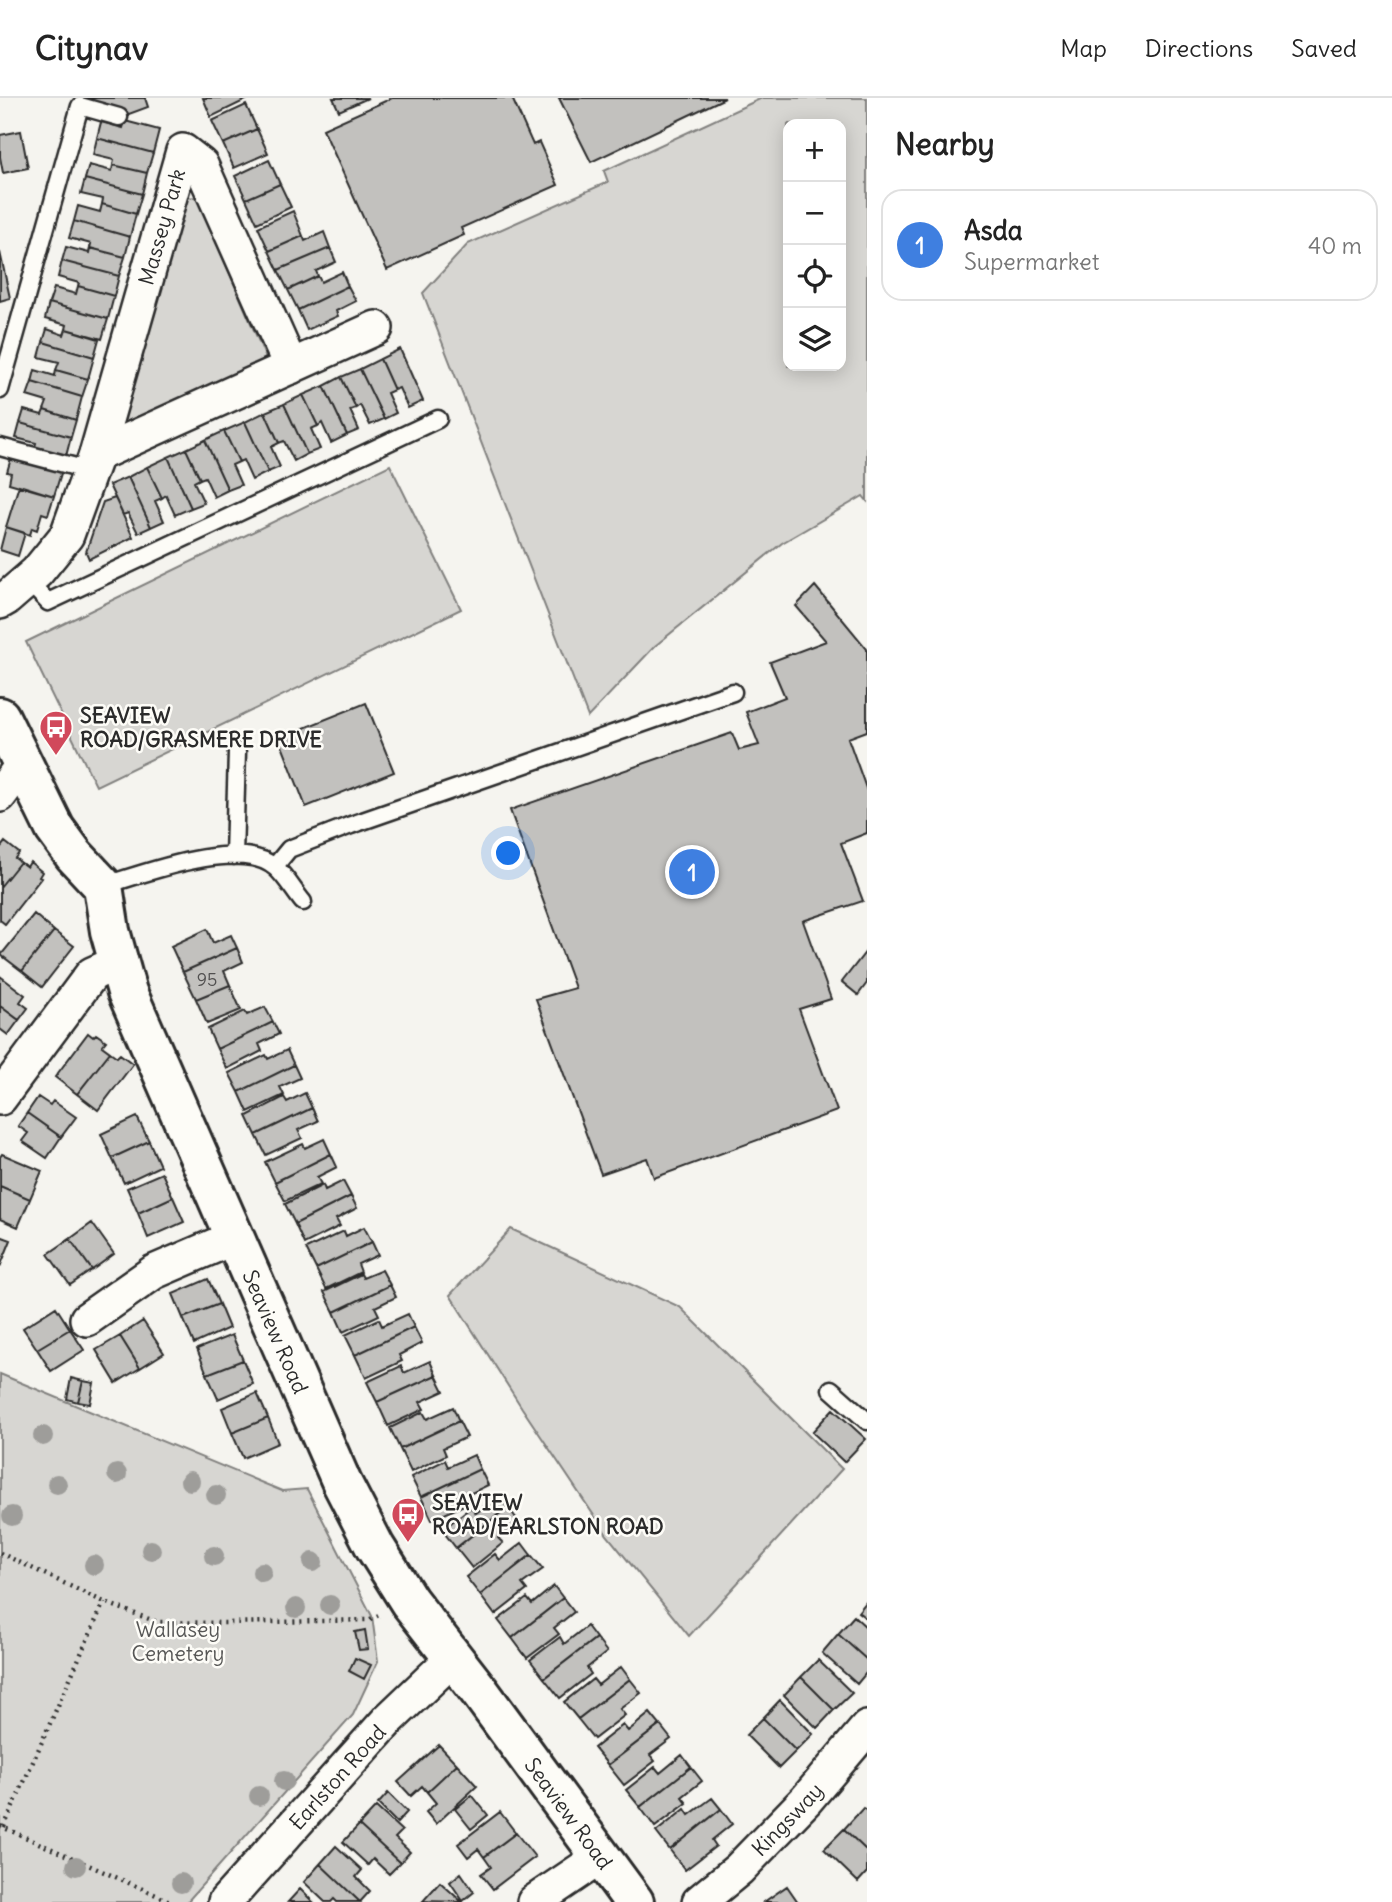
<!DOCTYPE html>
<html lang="en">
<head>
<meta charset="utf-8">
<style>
	:root { --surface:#fff; --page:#f6f6f6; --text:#222; --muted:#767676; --line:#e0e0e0; --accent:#d1495b }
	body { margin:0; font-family:Delius,sans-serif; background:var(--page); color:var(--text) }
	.controls { position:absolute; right:21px; top:21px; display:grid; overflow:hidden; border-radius:14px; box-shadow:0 4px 18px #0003 }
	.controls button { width:63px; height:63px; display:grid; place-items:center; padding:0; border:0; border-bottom:2px solid var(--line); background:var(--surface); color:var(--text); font:35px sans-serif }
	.you { position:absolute; left:509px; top:756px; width:24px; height:24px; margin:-18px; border:5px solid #fff; border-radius:50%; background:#1a73e8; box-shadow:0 0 0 10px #1a73e833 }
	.badge { display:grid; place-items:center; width:46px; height:46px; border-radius:50%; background:var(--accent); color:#fff; font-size:23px; font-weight:700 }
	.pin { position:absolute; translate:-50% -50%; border:4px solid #fff; box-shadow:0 2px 7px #0006 }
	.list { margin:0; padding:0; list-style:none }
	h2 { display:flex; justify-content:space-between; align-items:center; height:91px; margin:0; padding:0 28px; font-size:30px }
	h2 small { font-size:23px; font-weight:400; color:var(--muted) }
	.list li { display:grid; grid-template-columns:46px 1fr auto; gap:21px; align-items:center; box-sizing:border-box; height:112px; margin:0 14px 14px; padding:0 14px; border:2px solid var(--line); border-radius:21px }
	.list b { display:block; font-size:26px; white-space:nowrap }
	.list p { margin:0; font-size:23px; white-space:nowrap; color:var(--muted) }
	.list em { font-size:23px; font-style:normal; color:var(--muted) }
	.icon { flex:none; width:38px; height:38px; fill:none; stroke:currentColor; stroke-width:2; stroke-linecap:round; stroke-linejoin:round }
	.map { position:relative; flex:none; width:867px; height:1804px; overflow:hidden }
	header { display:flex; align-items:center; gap:42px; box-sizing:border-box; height:98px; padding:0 35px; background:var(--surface); border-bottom:2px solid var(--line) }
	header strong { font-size:33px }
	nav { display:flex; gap:38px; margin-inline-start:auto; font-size:24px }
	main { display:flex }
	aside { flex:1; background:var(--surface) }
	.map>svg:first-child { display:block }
	.green { fill:#d7d6d2; stroke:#81807e; stroke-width:2; fill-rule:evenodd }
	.building { fill:#c2c1be; stroke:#2b2b2b; stroke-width:2 }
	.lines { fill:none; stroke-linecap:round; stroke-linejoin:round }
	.service-casing { stroke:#2b2b2b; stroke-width:21 }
	.minor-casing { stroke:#2b2b2b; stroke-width:38 }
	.tertiary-casing { stroke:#2b2b2b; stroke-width:44 }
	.path { stroke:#2b2b2b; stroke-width:4.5; stroke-dasharray:2 5; stroke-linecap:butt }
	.service { stroke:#fdfcf7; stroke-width:16 }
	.minor { stroke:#fdfcf7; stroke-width:33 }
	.tertiary { stroke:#fdfcf7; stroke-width:38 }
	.tree { fill:#9e9d9a }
	.labels { text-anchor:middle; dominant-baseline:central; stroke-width:5; stroke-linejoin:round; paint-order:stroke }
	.number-label { font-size:18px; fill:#515050 }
	.street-label { font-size:21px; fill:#2b2b2b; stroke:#fdfcf7 }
	.poi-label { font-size:21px; font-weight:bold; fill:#2b2b2b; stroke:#fdfcf7; text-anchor:start }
	.park-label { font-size:21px; fill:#565655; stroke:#fdfcf7 }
</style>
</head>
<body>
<header>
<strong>Citynav</strong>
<nav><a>Map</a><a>Directions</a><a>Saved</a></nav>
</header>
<main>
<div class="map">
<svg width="867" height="1804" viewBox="0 0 867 1804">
	<rect width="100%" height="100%" fill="#f5f4ef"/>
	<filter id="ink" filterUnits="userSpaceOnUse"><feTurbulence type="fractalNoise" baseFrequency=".0143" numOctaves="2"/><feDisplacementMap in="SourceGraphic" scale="14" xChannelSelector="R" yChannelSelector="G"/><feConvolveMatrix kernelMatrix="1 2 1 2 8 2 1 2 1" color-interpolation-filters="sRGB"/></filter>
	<g filter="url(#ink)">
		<!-- green -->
		<path class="green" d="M762,0h105v403l-4,-5 -81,47 -127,103 -67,71 -165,-424 45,-49 140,-62 -4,-11zM788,26h53v242h-53z
			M197,99l71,166 -142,66 -6,-11 63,-220z
			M390,367l71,144 -365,177 -70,-144z
			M511,1131l169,78 162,162 -153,167 -82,-101 -85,-127 -72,-113z
			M0,1276l282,117 25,-2 65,127 6,45 -25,54 -166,187h-187z"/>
		<!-- building -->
		<path class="building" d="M78,0h67l3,9 -19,7 -51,-15z
			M203,0h41l2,2 -35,17z
			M333,0h35l-29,13z
			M392,0h120l21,47 6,-3 19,43 -97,43 3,7 -77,35 -64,-141z
			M559,0h166l-134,64z
			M246,7l11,24 -34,15 -11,-23z
			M125,23l34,9 -6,23 -56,-15 4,-16 22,6z
			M257,31l11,24 -34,15 -11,-24z
			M21,33l7,37 -25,5 -3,-16v-22z
			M97,40l56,15 -6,20 -34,-8 1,-5 -21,-5z
			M269,62l11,24 -34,15 -11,-23z
			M89,67l23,6 1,-6 34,8 -5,21 -57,-15z
			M85,81l57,15 -6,20 -34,-10 1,-5 -22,-5z
			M280,86l11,23 -34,16 -11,-24z
			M102,106l34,10 -6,23 -56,-16 4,-15 22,6z
			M293,113l10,25 -34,15 -11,-24z
			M74,123l56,16 -5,20 -35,-9 1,-4 -22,-6z
			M324,134l6,16 -52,22 -9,-19 34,-15 2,5z
			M66,149l23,6 1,-5 35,9 -6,19 -57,-15z
			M330,150l6,14 -20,9 2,5 -30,14 -10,-20z
			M0,154l10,46 -10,3z
			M62,163l57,15 -5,20 -36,-10 1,-3 -21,-6z
			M342,174l6,14 -50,24 -10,-20 30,-14 3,6z
			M78,188l36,10 -6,23 -59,-16 5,-15 22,6z
			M348,188l8,15 -20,10 2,5 -31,14 -9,-20z
			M49,205l59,16 -6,20 -36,-10 1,-4 -22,-6z
			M47,231l17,6 2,-6 33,10 -5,18 -51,-15z
			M43,244l51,15 -6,22 -32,-9 3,-8 -20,-5z
			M400,251l23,52 -15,7 -9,-20 -5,2 -14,-31z
			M380,261l14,31 -7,3 9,20 -12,6 -24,-50z
			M360,271l24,50 -14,6 -10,-20 -4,3 -15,-31z
			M35,272l20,6 1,-6 32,9 -6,18 -50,-15z
			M341,279l15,31 -6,2 9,20 -12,5 -23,-49z
			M32,284l50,15 -6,23 -32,-10 3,-8 -20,-6z
			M324,288l23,49 -16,8 -9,-20 -4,3 -15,-31z
			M303,297l15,31 -7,3 9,20 -13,5 -23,-50z
			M284,306l23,50 -13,7 -10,-20 -5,2 -14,-31z
			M24,312l18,5 2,-5 32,10 -5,17 -51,-14z
			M265,314l14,31 -8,4 9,20 -12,5 -23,-50z
			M245,324l23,50 -16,8 -9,-20 -4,2 -15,-31z
			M20,325l51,14 -6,23 -31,-9 2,-8 -20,-5z
			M224,333l15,31 -7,3 9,20 -13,5 -23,-50z
			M205,342l23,50 -14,7 -9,-20 -5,2 -14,-30z
			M186,351l14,30 -6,3 10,21 -13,5 -23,-51z
			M12,357l50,15 -8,26 -45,-13 2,-10 -4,-1z
			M168,359l23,51 -16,7 -9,-20 -4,3 -15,-31z
			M147,369l15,31 -7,3 9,20 -13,6 -23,-50z
			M128,379l23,50 -13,6 -10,-20 -5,2 -14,-30z
			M19,387l35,11 -6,19 -6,-2 -5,17 -5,-2 -2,7 -24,-8z
			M115,400l18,39 -44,22 -3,-7 17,-50z
			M6,429l19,6 -7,23 -18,-6z
			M815,488l52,63v82l-19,7 19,53v42l-26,10 22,58 -60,20 28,78 -32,10 38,102 -183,67 -7,-20 -46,16 -65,-175 39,-11 -65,-178 222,-77 7,17 20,-5 -13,-33 39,-15 -15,-35 56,-21 -30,-35z
			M366,605l28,69 -88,35 -27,-69z
			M5,744l14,11 -4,5 5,4 -20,25v-39z
			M20,764l7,5 3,-5 12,10 -3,5 2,1 -36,46 -5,-4v-33z
			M34,816l20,17 -32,40 -21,-16z
			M207,831l6,14 18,-8 6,13 -54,24 -12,-26z
			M54,833l20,15 -32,41 -20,-16z
			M237,850l6,14 -19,9 6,14 -34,14 -13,-27z
			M867,852v33l-9,12 -16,-13z
			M0,878l25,19 -5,7 8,6 -9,12 -19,-14z
			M230,887l11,25 -34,14 -11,-25z
			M0,908l19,14 -11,15 -8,-6z
			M265,909l8,15 -56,27 -9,-20 37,-18 2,4z
			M273,924l6,12 -20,10 3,7 -35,18 -10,-20z
			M88,935l5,4 3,-3 10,7 -4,5 8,6 -33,42 -22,-17z
			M287,952l7,15 -55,27 -10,-19 37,-18 2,4z
			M110,954l7,5 3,-3 13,10 -35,46 -21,-16z
			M294,967l6,13 -20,9 4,8 -36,17 -9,-20z
			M305,995l7,15 -56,27 -9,-19 37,-19 3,5z
			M38,999l12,8 3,-4 23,16 -15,20 -34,-24z
			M312,1010l6,13 -20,9 4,8 -36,17 -10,-20z
			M27,1015l34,24 -14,21 -25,-17 6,-8 -10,-7z
			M137,1019l12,24 -37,17 -11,-24z
			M324,1041l7,15 -56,28 -10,-20 38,-18 2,4z
			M149,1043l11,25 -36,17 -12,-25z
			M2,1056l40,17 -12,28 -30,-13v-29z
			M331,1056l6,13 -20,10 4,7 -36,17 -10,-19z
			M162,1075l11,24 -35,16 -11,-25z
			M343,1083l8,15 -56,28 -10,-20 38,-19 2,5z
			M0,1088l30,13 -12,28 -18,-8z
			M351,1098l6,12 -21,11 4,7 -36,18 -9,-20z
			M173,1099l11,25 -36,16 -10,-25z
			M92,1125l22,31 -22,16 -22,-31z
			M364,1129l8,15 -56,27 -10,-20 38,-18 2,5z
			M0,1138l11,4 -11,27z
			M70,1141l22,31 -22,15 -22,-31z
			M372,1144l6,13 -20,9 3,8 -35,17 -10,-20z
			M382,1172l8,15 -56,27 -10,-20 37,-18 2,4z
			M208,1181l11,25 -36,14 -10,-24z
			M390,1187l6,12 -21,10 4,8 -36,17 -9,-20z
			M219,1206l10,24 -35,16 -11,-26z
			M56,1209l14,22 -33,20 -14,-21z
			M408,1216l6,13 -59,28 -10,-20 34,-16 3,7z
			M143,1223l21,32 -24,15 -20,-32z
			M414,1229l8,16 -23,12 3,6 -36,17 -11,-23z
			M70,1231l14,21 -33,21 -14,-22z
			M232,1237l11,25 -36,14 -10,-25z
			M120,1238l20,32 -24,15 -20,-33z
			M243,1262l10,24 -35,15 -11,-25z
			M430,1263l6,14 -59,27 -10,-20 34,-16 3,7z
			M436,1277l8,16 -24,11 4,7 -36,17 -11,-24z
			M71,1280l12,3 -5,21 -11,-3z
			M83,1283l11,2 -4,21 -12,-2z
			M257,1295l11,25 -36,15 -10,-25z
			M453,1309l6,14 -59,28 -10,-21 33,-16 4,7z
			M833,1311l33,30 -22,23 -32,-30z
			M268,1320l10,25 -35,15 -11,-25z
			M459,1323l8,16 -24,11 3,7 -35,17 -11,-23z
			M474,1357l6,14 -59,28 -10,-20 34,-17 3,7z
			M480,1371l8,16 -23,11 3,7 -36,17 -11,-23z
			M498,1398l10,11 -52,41 -14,-18 29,-23 5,6z
			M508,1409l11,15 -21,16 5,5 -31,25 -16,-20z
			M522,1445l9,12 -51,40 -14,-18 29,-23 5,6z
			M531,1457l12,14 -21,15 5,6 -32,25 -15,-20z
			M554,1488l9,12 -51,40 -14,-18 29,-22 5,6z
			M563,1500l11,14 -20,16 5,6 -32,24 -15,-20z
			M867,1503v18l-9,-7z
			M854,1518l13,12v32l-29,-26z
			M587,1528l9,12 -52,40 -14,-18 30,-23 4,7z
			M365,1532l3,19 -9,1 -4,-18z
			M838,1536l29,26v12l-10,12 -35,-31z
			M596,1540l11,14 -20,16 4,6 -31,24 -16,-20z
			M355,1560l16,7 -7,14 -15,-8z
			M818,1562l34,33 -18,17 -33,-33z
			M621,1569l9,12 -52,40 -14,-17 29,-23 5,6z
			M801,1579l33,33 -17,18 -33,-33z
			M630,1581l11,14 -21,16 5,6 -31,24 -16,-20z
			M780,1602l33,34 -17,17 -33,-33z
			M650,1615l10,12 -52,40 -14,-17 29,-23 5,6z
			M763,1620l33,33 -17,17 -33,-33z
			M660,1627l11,14 -21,16 5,6 -31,24 -16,-20z
			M439,1647l18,19 -30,28 -5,-6 -11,10 -13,-14z
			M682,1657l9,12 -51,40 -14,-17 29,-23 5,6z
			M457,1666l20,22 -41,38 -10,-12 10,-9 -9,-11z
			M691,1669l11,14 -20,16 5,6 -32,24 -15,-20z
			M388,1695l19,19 -10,11 -19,-19z
			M472,1697l16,20 -17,14 -16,-20z
			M712,1700l9,11 -51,41 -14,-18 29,-23 4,6z
			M376,1709l26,24 -7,7 15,14 -10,11 -41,-38z
			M863,1710l4,3v40l-23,-22z
			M721,1711l11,15 -20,16 4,6 -31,24 -15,-20z
			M500,1714l16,21 -32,24 -6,-8 -10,8 -10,-13z
			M359,1727l41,38 -11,11 -16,-15 -5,6 -25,-23z
			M844,1731l23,22v21l-9,10 -34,-33z
			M516,1735l19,24 -42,32 -12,-15 10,-7 -7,-10z
			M336,1748l26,24 -6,7 14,14 -10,11 -40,-38z
			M320,1766l40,38h-23l-3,-3 -3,3h-6l-21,-20z
			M461,1775l13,19 -11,9 -13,-19z
			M440,1784l22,20 -39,-1z
			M787,1788l11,16h-34z
			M300,1791l13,13h-25z"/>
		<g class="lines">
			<defs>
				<path id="service" d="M0,292l80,-284 39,11
					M0,349l91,24
					M27,482l21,22 390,-183
					M234,758l3,-104
					M275,768l14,-17 62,-24 382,-133
					M103,788c39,-12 138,-50 173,-18 10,9 18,23 27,34
					M831,1291l36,32"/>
				<g id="minor">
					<path d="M96,357l280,-127"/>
					<path id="s1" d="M0,504l7,-4 30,-26 30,-37 29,-80 87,-304 18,14 90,202"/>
					<path d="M0,697l23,-31"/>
					<path d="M0,1000l92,-124 27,-12"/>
					<path d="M87,1221l67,-47 79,-34"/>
					<path id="s2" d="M225,1804l163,-182 65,-62"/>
					<path d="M534,1804l68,-46"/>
					<path id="s3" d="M699,1804l40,-33 67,-69 61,-72"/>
				</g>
				<g id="tertiary">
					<path id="s4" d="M0,619l55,112 19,26 29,31 7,45 17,61 215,491 33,64 34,54 71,91 154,210"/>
				</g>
			</defs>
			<!-- service casing -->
			<use href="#service" class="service-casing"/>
			<!-- minor casing -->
			<use href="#minor" class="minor-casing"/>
			<!-- tertiary casing -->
			<use href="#tertiary" class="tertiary-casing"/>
			<!-- path -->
			<path class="path" d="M0,1455l104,49 53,20 68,1 143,-3 11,-5
				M0,1728l172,76
				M4,1729l100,-225"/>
			<!-- service -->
			<use href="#service" class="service"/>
			<!-- minor -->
			<use href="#minor" class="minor"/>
			<!-- tertiary -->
			<use href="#tertiary" class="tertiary"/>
		</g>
		<!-- trees -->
		<g class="tree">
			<circle cx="43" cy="1338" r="10"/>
			<circle cx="117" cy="1376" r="10"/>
			<circle cx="190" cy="1383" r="10"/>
			<circle cx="57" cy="1386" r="10"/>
			<circle cx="216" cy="1397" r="10"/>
			<circle cx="12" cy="1418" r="10"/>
			<circle cx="151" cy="1452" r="10"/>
			<circle cx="214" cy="1458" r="10"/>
			<circle cx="313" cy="1464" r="10"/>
			<circle cx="94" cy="1467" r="10"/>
			<circle cx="262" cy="1474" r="10"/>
			<circle cx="330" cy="1507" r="10"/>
			<circle cx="296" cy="1510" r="10"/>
			<circle cx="284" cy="1683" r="10"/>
			<circle cx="259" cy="1698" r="10"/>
			<circle cx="76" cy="1768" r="10"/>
			<circle cx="181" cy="1785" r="10"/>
		</g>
	</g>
	<!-- icons -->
	<defs>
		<symbol id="bus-pin" viewBox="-11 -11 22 30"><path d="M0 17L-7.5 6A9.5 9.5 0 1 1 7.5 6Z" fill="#d1495b" stroke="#fdfcf7"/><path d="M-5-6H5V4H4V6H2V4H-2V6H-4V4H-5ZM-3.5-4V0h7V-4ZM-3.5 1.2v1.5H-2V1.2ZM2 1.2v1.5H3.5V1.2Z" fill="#fff"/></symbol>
	</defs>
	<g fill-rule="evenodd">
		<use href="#bus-pin" x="37" y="610" width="38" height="52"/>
		<use href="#bus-pin" x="389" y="1397" width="38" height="52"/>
	</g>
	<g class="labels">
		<!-- number labels -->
		<g class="number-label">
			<text x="207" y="881">95</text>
		</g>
		<!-- street labels -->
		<g class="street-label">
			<text stroke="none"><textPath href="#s1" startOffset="418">Massey Park</textPath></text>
			<text stroke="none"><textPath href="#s4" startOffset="679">Seaview Road</textPath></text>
			<text stroke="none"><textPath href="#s2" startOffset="168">Earlston Road</textPath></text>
			<text stroke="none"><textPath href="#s4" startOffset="1246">Seaview Road</textPath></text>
			<text stroke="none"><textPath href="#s3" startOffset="121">Kingsway</textPath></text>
		</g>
		<!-- poi labels -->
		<g class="poi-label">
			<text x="80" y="617">SEAVIEW<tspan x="80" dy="24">ROAD/GRASMERE DRIVE</tspan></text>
			<text x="432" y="1404">SEAVIEW<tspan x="432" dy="24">ROAD/EARLSTON ROAD</tspan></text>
		</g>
		<!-- park labels -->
		<g class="park-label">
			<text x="178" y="1531">Wallasey<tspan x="178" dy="24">Cemetery</tspan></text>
		</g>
	</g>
</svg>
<div class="controls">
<button>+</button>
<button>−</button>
<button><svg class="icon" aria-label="locate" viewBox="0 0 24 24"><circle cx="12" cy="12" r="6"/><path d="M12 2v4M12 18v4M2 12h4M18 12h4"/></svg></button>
<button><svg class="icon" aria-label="layers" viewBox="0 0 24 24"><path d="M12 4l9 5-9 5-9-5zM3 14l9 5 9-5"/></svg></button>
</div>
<div class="you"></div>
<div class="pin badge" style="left:692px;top:774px;background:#3f7fe0">1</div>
</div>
<aside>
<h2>Nearby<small></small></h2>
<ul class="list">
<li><span class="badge" style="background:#3f7fe0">1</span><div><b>Asda</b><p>Supermarket</p></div><em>40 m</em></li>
</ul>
</aside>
</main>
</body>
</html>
